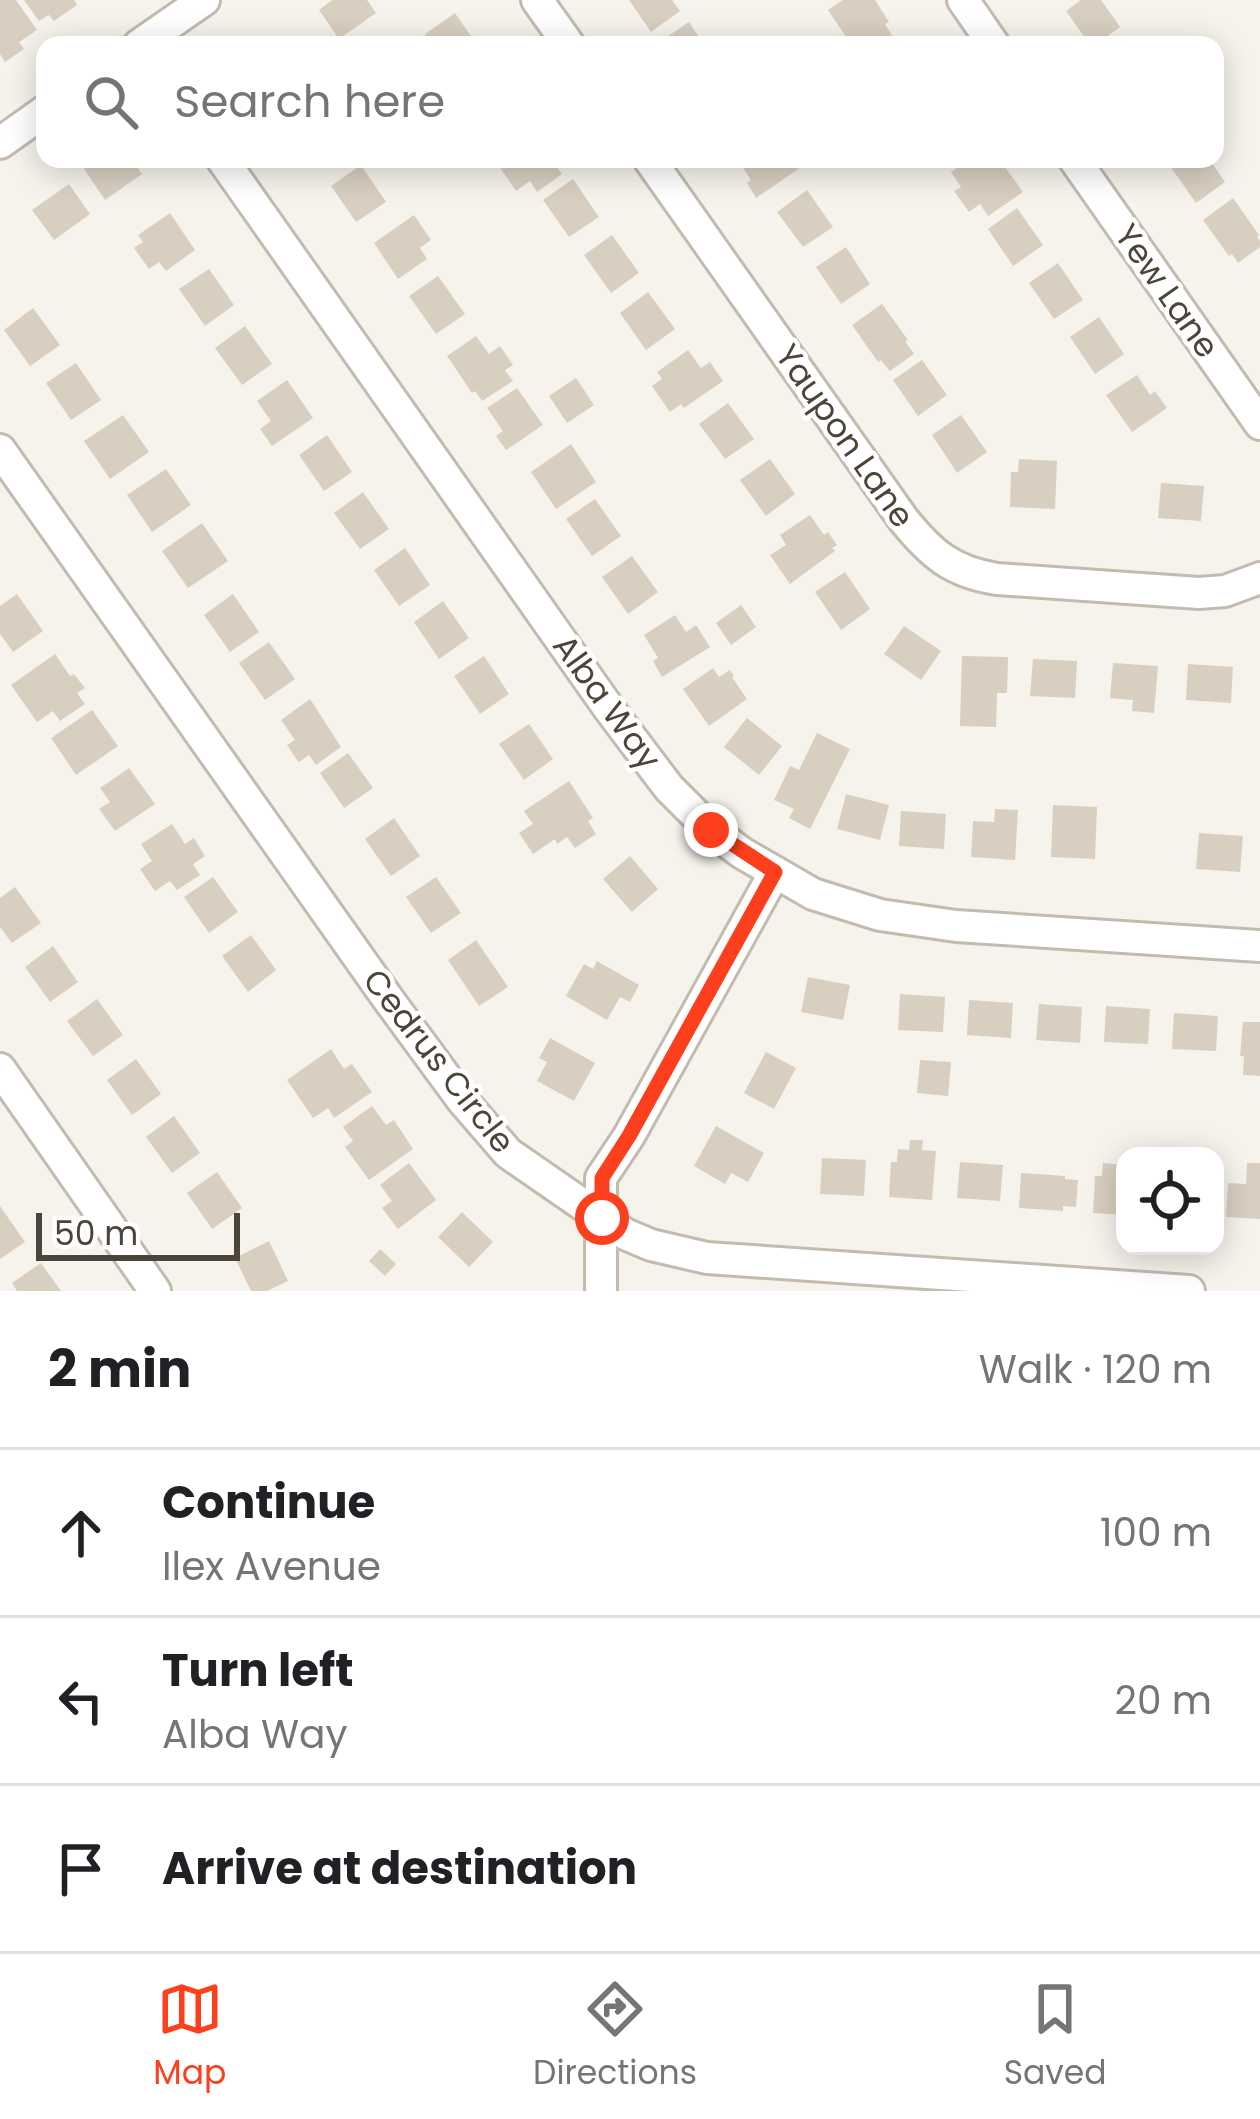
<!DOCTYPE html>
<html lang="en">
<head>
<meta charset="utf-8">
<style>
	:root { --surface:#fff; --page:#f2f2f2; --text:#202124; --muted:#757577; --line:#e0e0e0; --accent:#fc3f1d }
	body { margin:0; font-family:Poppins,sans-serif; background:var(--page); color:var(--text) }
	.controls { position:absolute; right:36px; bottom:36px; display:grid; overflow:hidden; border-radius:24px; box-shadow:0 6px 30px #0003 }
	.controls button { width:108px; height:108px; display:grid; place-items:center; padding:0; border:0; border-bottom:3px solid var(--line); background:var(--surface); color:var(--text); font:60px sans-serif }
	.scale { position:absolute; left:36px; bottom:30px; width:204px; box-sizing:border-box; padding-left:12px; border:6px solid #4b4439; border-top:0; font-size:33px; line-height:42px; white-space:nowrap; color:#4b4439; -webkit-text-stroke:9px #fff; paint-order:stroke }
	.stop { position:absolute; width:36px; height:36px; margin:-27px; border:9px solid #fc3f1d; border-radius:50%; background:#fff }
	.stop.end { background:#fc3f1d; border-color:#fff; box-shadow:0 3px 12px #0008 }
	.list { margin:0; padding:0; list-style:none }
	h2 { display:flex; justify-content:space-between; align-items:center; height:156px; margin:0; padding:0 48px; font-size:51px }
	h2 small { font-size:39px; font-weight:400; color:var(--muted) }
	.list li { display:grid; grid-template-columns:78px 1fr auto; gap:36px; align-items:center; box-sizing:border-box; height:168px; padding:0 48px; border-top:3px solid var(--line) }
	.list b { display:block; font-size:45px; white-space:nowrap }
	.list p { margin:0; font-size:39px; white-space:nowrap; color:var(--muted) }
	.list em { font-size:39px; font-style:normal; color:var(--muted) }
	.icon { flex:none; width:66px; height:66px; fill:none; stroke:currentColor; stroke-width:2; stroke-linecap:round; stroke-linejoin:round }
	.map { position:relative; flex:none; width:1260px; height:1291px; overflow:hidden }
	.search { position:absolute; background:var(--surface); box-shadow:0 6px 30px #0003; left:36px; right:36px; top:36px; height:132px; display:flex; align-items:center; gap:30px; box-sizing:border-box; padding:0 42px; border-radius:24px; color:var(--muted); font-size:45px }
	.sheet { height:660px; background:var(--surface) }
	nav { display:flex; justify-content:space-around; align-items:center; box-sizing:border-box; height:168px; border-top:3px solid var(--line); background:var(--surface); font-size:33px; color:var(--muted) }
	nav a { display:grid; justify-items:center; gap:6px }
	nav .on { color:var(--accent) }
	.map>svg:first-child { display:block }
	.building { fill:#d8cfc1 }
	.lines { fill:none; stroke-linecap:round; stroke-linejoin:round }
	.street-casing { stroke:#c2bbae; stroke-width:36 }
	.street { stroke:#fff; stroke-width:30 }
	.route { stroke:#fc3f1d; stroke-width:15 }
	.labels { text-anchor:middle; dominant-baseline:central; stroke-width:9; stroke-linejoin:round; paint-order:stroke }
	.street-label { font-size:33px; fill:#4b4439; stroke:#fff }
</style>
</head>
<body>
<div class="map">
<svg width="1260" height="1291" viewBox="0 0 1260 1291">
	<rect width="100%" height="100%" fill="#f6f3ec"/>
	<!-- building -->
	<path class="building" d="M0,0h16l21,30 -18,12 5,7 -19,13 -5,-8z
		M24,0h50l3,5 -23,16 -5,-6 -10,6z
		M332,0h35l9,13 -37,26 -20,-29z
		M629,0h43l8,11 -29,21z
		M843,0h32l14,22 -4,2 8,13 -12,8h-52l9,-6 3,5 7,-4 -20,-30z
		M1081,0h20l19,27 -25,18h-5l-24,-34z
		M455,13l18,26 4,6h-44l-8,-11z
		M689,22l15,23h-43l-2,-3z
		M99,159h32l11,15 -37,26 -21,-31z
		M494,159h61l3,3 -3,2 7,10 -25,18 -7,-11 -14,10z
		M737,159h63l4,6 -48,33 -9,-15 4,-3z
		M970,159h17l4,7 9,-6 23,32 -35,24 -8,-12 -11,8 -15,-21 7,-4 -10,-15z
		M1180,159h29l16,23 -29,21 -26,-37z
		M361,165l25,37 -30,20 -25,-36z
		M573,179l26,38 -30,20 -26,-37z
		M69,184l21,30 -36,26 -22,-30z
		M807,190l26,37 -30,20 -26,-35z
		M1233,198l26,37 -2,2 3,4v6l-22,16 -6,-9 -3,2 -26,-36z
		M1017,208l26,37 -30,21 -25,-37z
		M170,213l25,37 -29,21 -7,-9 -10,7 -15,-21 9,-6 -5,-7z
		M414,215l17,25 -11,8 7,11 -29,20 -24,-36z
		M612,235l27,38 -28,20 -27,-38z
		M846,247l24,37 -29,20 -25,-37z
		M1058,263l25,37 -29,19 -25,-36z
		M209,269l25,36 -29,21 -26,-37z
		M438,276l27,38 -29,20 -27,-38z
		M648,292l27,37 -29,21 -26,-37z
		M882,304l26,36 -3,1 9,13 -24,17 -9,-11 -3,2 -26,-37z
		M33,308l27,37 -30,21 -26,-36z
		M1099,317l25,37 -29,20 -25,-37z
		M245,326l27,38 -30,21 -27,-37z
		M476,336l13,18 11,-8 13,19 -8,5 8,11 -31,20 -7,-10 -3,2 -25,-37z
		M688,350l13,18 9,-6 13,19 -39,27 -3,-4 -11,8 -18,-26 10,-7 -5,-7z
		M922,360l25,35 -29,21 -25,-36z
		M76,363l25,37 -30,20 -25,-37z
		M1137,375l13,20 5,-4 12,17 -35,24 -26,-37z
		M576,378l18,27 -27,18 -18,-27z
		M287,380l26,38 -41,28 -12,-17 11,-8 -14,-20z
		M517,388l26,37 -37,25 -10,-14 7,-5 -16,-23z
		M728,403l26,36 -29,20 -26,-35z
		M123,415l26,37 -39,27 -26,-38z
		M961,415l26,37 -30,21 -25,-38z
		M327,435l25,37 -28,19 -25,-36z
		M571,444l25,38 -40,27 -25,-37z
		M770,459l25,35 -29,22 -26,-36z
		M1019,459l38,2 -2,48 -45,-2 1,-35h7z
		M166,469l25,36 -39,27 -25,-37z
		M1161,483l43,3 -3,35 -43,-3z
		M363,492l26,37 -29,20 -26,-36z
		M595,499l26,37 -29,20 -26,-37z
		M810,515l14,20 4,-3 9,13 -5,3 3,3 -45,33 -20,-29 16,-10 -6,-10z
		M202,523l26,38 -40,27 -26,-37z
		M405,548l25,37 -31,21 -25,-36z
		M632,556l26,36 -30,22 -26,-37z
		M845,572l25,37 -29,21 -26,-38z
		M17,594l26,37 -30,21 -13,-18v-28z
		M233,594l26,38 -29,20 -26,-37z
		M443,601l26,37 -30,21 -25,-37z
		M741,605l15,22 -25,18 -15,-22z
		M675,615l11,17 10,-7 14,22 -48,30 -9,-16 5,-3 -14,-23z
		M904,626l37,25 -20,29 -37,-26z
		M269,642l26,37 -30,21 -26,-37z
		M55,654l15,22 4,-2 11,14 -8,5 8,11 -25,17 -7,-10 -16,11 -26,-37z
		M484,656l25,38 -29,20 -26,-38z
		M962,656l46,1 -1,36h-10l-1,34 -36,-1z
		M1033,659l44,2 -2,37 -45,-2z
		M1113,663l45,3 -4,47 -22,-2 1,-11 -23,-2z
		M1188,664l45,3 -2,36 -45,-3z
		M713,668l6,9 11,-7 4,6 -2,1 15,22 -38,27 -26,-37z
		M310,699l31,48 -25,18 -7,-10 -10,7 -2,-2 -10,-15 8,-5 -14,-20z
		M92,710l26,36 -42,29 -25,-37z
		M747,718l35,28 -23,29 -35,-28z
		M529,724l24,35 -29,21 -25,-36z
		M817,733l33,16 -40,80 -21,-11 5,-9 -20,-9 16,-34 9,4z
		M348,753l25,35 -29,20 -24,-35z
		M129,768l26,36 -40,27 -16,-22 11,-7 -10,-14z
		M569,781l24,37 -5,3 8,13 -21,14 -8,-11 -10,7 -2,-5 -22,15 -14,-21 14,-9 -9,-13z
		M846,794l43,11 -9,35 -43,-11z
		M1053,805l44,2 -2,52 -44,-2z
		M995,809l23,1 -3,50 -44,-3 2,-36 21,1z
		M901,811l45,3 -2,35 -45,-3z
		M394,818l26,38 -29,20 -26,-37z
		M172,824l13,20 9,-6 11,18 -12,8 7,11 -23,15 -7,-9 -15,10 -15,-22 12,-8 -11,-17z
		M1199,833l44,3 -3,36 -44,-3z
		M630,856l28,33 -26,23 -29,-33z
		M213,877l25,35 -29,21 -25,-36z
		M436,877l25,36 -30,20 -25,-36z
		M15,887l26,36 -29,20 -12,-16v-29z
		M251,935l25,35 -28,22 -26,-36z
		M476,940l32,47 -29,19 -31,-46z
		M53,946l25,36 -28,20 -25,-35z
		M597,961l42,24 -9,17 -10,-5 -13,23 -41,-24 18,-32 9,5z
		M808,977l42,8 -7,35 -42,-8z
		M900,994l45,3 -2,35 -45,-2z
		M97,999l26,36 -30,21 -26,-35z
		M969,1000l44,3 -2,35 -44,-3z
		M1039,1004l43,3 -2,36 -44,-3z
		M1106,1006l44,3 -2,35 -44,-2z
		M1174,1013l44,3 -2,35 -44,-2z
		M1243,1022h17v54l-17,-1 1,-19h-4z
		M550,1038l45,25 -21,38 -37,-20 10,-19 -8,-4z
		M331,1049l13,20 8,-5 20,28 -38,26 -6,-10 -15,10 -26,-38z
		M766,1052l30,16 -22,41 -30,-16z
		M136,1059l25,35 -29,21 -25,-35z
		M920,1060l31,2 -3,34 -31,-3z
		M372,1106l14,19 8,-5 19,29 -44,31 -24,-33 8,-6 -10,-14z
		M174,1116l26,37 -28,20 -26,-36z
		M716,1126l48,27 -16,29 -17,-9 -6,11 -31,-18z
		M910,1140h13l-1,10 14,1 -4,49 -43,-3 2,-35h6l1,-13 11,1z
		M822,1158l44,2 -2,36 -44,-2z
		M960,1162l43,3 -3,36 -43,-3z
		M409,1163l27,37 -38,29 -16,-21 10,-7 -12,-16z
		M1103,1163l22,2v50l-32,-2 2,-37h7z
		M1247,1163h13v56l-34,-2 2,-34 18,1z
		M217,1172l25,36 -30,21 -25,-36z
		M1021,1173l44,3v3l13,1 -2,27 -13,-1v5l-44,-3z
		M0,1206l25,36 -25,17z
		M462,1212l31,30 -24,25 -31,-30z
		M269,1241l19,40 -21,10h-16l-16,-33z
		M380,1249l16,15 -11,12 -16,-15z
		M41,1263l20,28h-44l-5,-8z"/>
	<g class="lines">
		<defs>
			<path id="street" d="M537,0l32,45
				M963,0l31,45
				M139,45l65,-45
				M0,143l45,-32
				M222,159l388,551 59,78 42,42 31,23 71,41 67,21 76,11 304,20
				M649,159l254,360c28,35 49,53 94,60l202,14 26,-2 35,-13
				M1074,159l186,265
				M0,450l388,549 75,102 45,52 117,81 26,11 56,13 482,33
				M0,1069l155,222
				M601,1291v-113l28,-42 146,-264"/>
		</defs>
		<!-- street casing -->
		<use href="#street" class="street-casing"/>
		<!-- street -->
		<use href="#street" class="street"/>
	</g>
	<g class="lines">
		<!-- route -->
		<path class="route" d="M602,1218v-40l27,-42 146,-264 -64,-42"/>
	</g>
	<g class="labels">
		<!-- street labels -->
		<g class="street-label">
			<text transform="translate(1167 291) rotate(55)">Yew Lane</text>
			<text transform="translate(845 436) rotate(55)">Yaupon Lane</text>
			<text transform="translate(607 702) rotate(54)">Alba Way</text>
			<text transform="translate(439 1061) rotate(52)">Cedrus Circle</text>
		</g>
	</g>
</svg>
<div class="controls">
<button><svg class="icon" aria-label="locate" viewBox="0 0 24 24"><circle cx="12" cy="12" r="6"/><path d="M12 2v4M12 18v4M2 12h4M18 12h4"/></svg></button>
</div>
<div class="scale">50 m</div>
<div class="stop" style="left:602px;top:1218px"></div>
<div class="stop end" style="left:711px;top:830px"></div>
<div class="search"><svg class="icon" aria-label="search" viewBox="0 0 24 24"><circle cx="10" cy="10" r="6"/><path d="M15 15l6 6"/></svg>Search here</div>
</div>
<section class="sheet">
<h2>2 min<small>Walk · 120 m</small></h2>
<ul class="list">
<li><svg class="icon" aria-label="ahead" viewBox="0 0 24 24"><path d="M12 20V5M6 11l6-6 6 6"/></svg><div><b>Continue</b><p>Ilex Avenue</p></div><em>100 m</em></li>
<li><svg class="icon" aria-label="left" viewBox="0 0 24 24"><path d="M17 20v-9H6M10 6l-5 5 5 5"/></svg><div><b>Turn left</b><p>Alba Way</p></div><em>20 m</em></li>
<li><svg class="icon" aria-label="arrive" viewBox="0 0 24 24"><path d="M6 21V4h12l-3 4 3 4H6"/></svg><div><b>Arrive at destination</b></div></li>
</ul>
</section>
<nav>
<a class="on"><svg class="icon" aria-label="map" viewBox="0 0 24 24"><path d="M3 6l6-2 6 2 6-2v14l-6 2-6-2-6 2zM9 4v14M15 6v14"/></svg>Map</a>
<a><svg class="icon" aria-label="directions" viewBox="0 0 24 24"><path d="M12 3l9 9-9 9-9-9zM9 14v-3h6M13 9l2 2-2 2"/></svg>Directions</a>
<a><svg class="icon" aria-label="saved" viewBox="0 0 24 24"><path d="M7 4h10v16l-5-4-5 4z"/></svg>Saved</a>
</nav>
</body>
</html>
